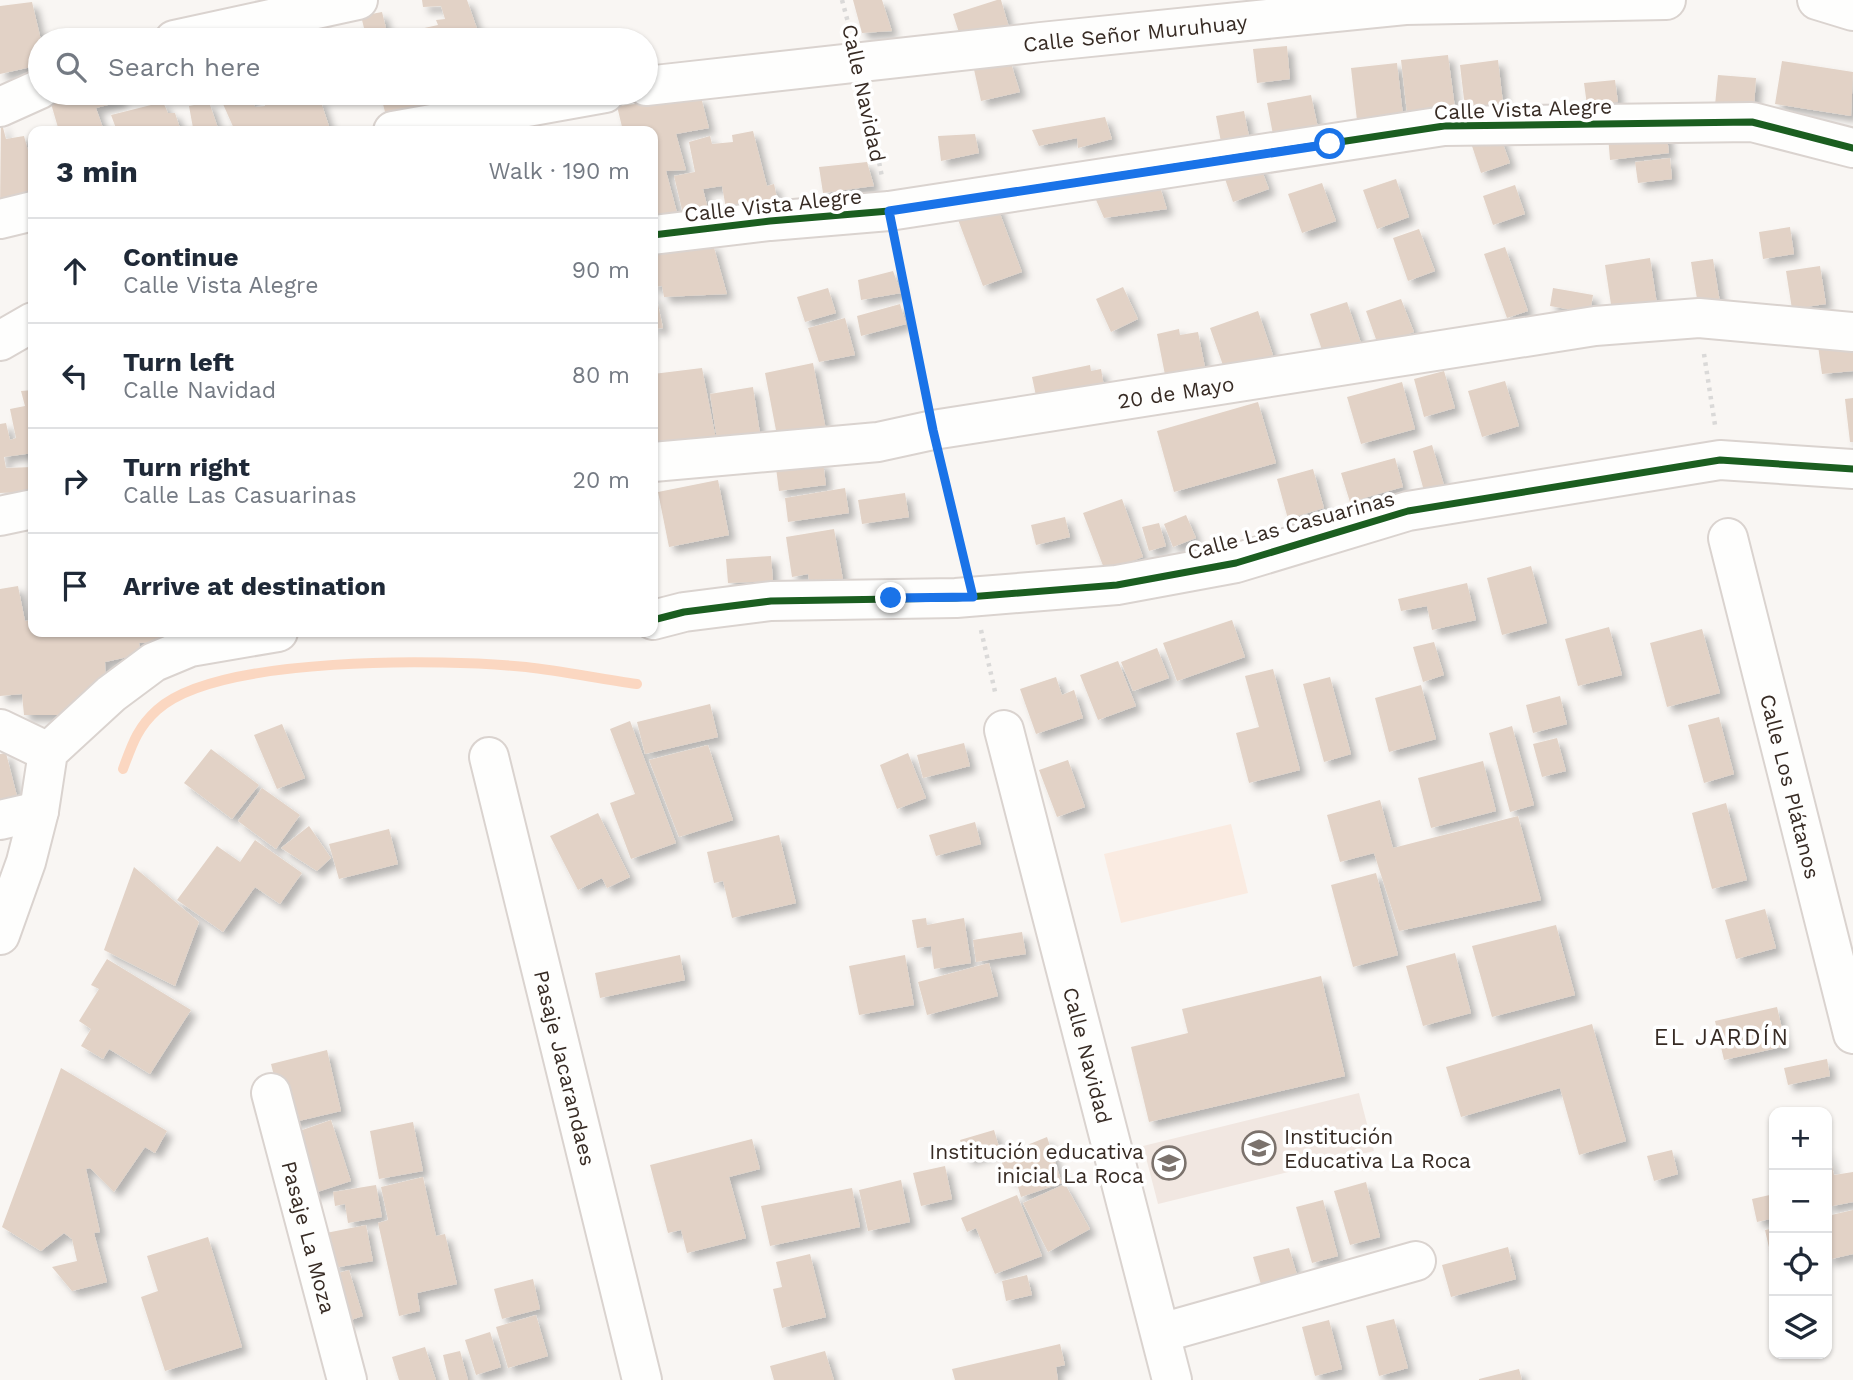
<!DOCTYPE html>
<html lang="en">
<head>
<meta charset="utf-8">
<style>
	:root { --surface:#fff; --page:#f6f6f7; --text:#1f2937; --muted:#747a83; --line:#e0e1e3 }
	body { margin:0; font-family:"Work Sans",sans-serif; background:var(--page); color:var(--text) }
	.controls { position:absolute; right:21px; bottom:21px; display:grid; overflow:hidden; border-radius:14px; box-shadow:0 2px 5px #0004 }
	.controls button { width:63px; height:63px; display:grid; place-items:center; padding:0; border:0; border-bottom:2px solid var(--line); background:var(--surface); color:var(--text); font:35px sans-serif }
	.stop { position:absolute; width:21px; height:21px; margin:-16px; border:5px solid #1a73e8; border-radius:50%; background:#fff }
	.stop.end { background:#1a73e8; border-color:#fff; box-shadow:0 2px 7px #0008 }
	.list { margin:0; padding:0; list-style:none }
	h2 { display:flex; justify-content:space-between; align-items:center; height:91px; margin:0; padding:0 28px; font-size:30px }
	h2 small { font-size:23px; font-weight:400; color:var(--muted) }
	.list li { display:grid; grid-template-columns:46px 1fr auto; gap:21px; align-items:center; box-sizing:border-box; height:105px; padding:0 28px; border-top:2px solid var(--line) }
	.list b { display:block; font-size:26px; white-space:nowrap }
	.list p { margin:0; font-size:23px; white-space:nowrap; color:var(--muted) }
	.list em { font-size:23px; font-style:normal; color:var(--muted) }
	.icon { flex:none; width:38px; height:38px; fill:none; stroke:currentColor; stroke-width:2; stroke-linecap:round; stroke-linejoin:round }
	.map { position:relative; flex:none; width:1853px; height:1380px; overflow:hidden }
	.search { position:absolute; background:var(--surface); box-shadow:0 2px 5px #0004; left:28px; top:28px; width:630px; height:77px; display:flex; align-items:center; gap:18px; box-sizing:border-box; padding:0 24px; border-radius:38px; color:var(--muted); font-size:26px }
	.panel { position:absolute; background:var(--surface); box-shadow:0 2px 5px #0004; left:28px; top:126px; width:630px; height:511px; border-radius:14px }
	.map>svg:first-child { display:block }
	.built { fill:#f1e7e1 }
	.green { fill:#faebe1 }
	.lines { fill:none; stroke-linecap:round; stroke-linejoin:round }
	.stream { stroke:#fbd7c1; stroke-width:10 }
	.building { fill:#e2d2c6; filter:url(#shadow) }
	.minor-casing { stroke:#dad3cf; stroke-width:42 }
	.path { stroke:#dad9d8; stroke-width:4.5; stroke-dasharray:3.5 5; stroke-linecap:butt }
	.minor { stroke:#fefefd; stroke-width:38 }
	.cycleway-casing { stroke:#fff; stroke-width:11 }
	.cycleway { stroke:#1b5e20; stroke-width:7 }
	.route { stroke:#1a73e8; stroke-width:9 }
	.labels { text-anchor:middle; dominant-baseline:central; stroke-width:7; stroke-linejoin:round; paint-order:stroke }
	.street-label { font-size:21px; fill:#372b24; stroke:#fff }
	.poi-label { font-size:21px; fill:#372b24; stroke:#fff; text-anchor:start }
	.neighbourhood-label { font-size:23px; letter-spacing:2px; fill:#372b24; stroke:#fff }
</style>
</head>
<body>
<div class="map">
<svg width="1853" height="1380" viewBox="0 0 1853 1380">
	<defs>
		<filter id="shadow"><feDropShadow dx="6" dy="6" stdDeviation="3.5" flood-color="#0004"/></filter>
	</defs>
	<rect width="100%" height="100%" fill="#f9f6f3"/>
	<!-- built -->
	<path class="built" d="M1359,1093l15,58 -216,53 -15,-58z"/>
	<!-- green -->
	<path class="green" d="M1231,824l17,69 -127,30 -17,-69z"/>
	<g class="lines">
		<!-- stream -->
		<path class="stream" d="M123,769c9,-24 14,-41 34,-59 60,-55 287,-51 369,-43 37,4 74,12 111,17"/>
	</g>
	<!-- building -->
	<path class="building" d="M422,0h45l14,40h-72l-3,-8 32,-7 -2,-5 9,-1 -4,-13 -18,1z
		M853,0h29l10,31 -30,2z
		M997,0h4l8,27 -47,15 -9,-28z
		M32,2l9,38 -1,25 -40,9v-68z
		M382,12l7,28h-22l-6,-24z
		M320,18l5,17 8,-1 1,6h-28l-4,-17z
		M1287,46l3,33 -33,4 -4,-34z
		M1448,55l7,53 -48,5 -6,-53z
		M1010,60l10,32 -39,9 -8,-36z
		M1498,60l5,43 -38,5 -5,-43z
		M1782,61l71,11 -2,44 -76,-12z
		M1397,63l7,61 -46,5 -7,-61z
		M1718,75l38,3 -2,30 -39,-3z
		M1615,80l3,22 -31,3 -3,-22z
		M74,93h45l4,8 -27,7 8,23h-45l-9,-31z
		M250,93l5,14 10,-1 -4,-13h31l4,12 24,-6 9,27 -20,5h-74l-12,-27z
		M380,93h83l-17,6 3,10 -61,14z
		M1311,95l9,42 -45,8 -8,-42z
		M701,97l8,31 -33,6 10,36 -20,1 13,49 -26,4v-93h-30l-6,-25z
		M163,102l5,11h7l6,18h-64l-6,-16z
		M209,102l10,29h-37l11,-3 -4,-22z
		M1244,111l5,25 -28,6 -5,-26z
		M1105,117l7,22 -34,9 -1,-10 -38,8 -7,-16z
		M1,120l5,19 18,-3 9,33v32l-33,10z
		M1666,129l3,24 -59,7 -2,-25z
		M753,131l14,55 7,-2 6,28 -52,8 -6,-34 -19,3 7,28 -25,5 -11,-46 21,-4 -6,-30 21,-6 2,8 21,-2 -1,-7z
		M1499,133l11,30 -29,10 -10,-30z
		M975,134l4,19 -38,8 -3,-25z
		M1670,158l2,21 -34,4 -3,-21z
		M867,162l7,24 -51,7 -4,-26z
		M1259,163l10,26 -36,13 -9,-26z
		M1396,179l13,38 -32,12 -14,-39z
		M1322,183l14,38 -34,12 -14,-39z
		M1159,184l8,25 -63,9 -11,-25z
		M1515,185l10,29 -32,11 -10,-29z
		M996,203l26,69 -39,14 -26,-69z
		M1790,227l4,27 -31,5 -4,-27z
		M1419,229l16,42 -27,10 -15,-43z
		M713,244l14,50 -63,3 -2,-11 -9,1v-35z
		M1505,247l23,64 -21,7 -23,-64z
		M1650,258l7,46 -45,7 -7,-46z
		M1713,259l7,43 -22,3 -7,-43z
		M1820,266l6,38 -34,5 -6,-38z
		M893,271l8,22 -40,7 -3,-20z
		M1123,287l15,32 -27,13 -15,-33z
		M828,288l8,25 -31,9 -8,-25z
		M1553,288l40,7 -3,18 -40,-7z
		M656,295l7,33 -10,1v-33z
		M1401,299l13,33 -36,13 -12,-34z
		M1347,302l15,44 -37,13 -15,-45z
		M900,304l6,20 -45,12 -4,-20z
		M1258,311l15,44 -48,16 -15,-43z
		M845,318l10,37 -36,7 -11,-34z
		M1179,329l1,6 18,-3 9,45 -40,8 -10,-51z
		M1853,342v29l-31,3 -4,-28z
		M813,363l15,77 -49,6 -14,-73z
		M1090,365l1,6 10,-2 4,23 -67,13 -6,-28z
		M702,368l14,71 -63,7v-72z
		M1444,371l11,37 -31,9 -10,-38z
		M1505,381l14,45 -37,11 -14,-46z
		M1402,382l13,47 -54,15 -14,-47z
		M753,387l8,53 -43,6 -8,-52z
		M33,390v63l-29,4 2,11 26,-1 1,24 -33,2v-69l6,-1 4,17 6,-2 -6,-29 15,-3 -4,-15z
		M1853,398v44h-3l-5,-43z
		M1258,402l18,61 -102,29 -17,-61z
		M1432,445l12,40 -20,6 -11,-40z
		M1395,458l8,29 -53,15 -9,-29z
		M823,462l3,23 -47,6 -3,-23z
		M1313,469l11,39 -36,11 -11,-40z
		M718,480l11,55 -60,12 -11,-55z
		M845,488l4,25 -61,9 -3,-24z
		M905,493l4,24 -47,7 -4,-24z
		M1122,499l21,58 -38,14 -22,-58z
		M1186,515l10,23 -23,9 -9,-23z
		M1065,517l5,20 -34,8 -5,-20z
		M1159,523l7,23 -17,5 -7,-24z
		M834,529l10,56 -33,5 -3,-16 -16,3 -6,-40z
		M771,556l2,25 -45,2 -2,-24z
		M1531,566l16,57 -45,12 -15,-57z
		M1467,583l9,37 -44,10 -5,-24 -26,5 -3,-12z
		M18,586l7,35 8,-1v12h126l1,10 -21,1 2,11 -36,8 1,32 -25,21h-57l-2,-21 -22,2v-107z
		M1232,620l13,37 -68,24 -14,-38z
		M1609,627l13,48 -44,11 -13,-47z
		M1702,629l18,64 -53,14 -17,-64z
		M1434,642l10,33 -21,7 -10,-35z
		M1157,648l12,30 -36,13 -12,-29z
		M1118,661l18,45 -38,14 -18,-45z
		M1273,669l27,101 -51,13 -13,-50 23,-6 -14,-51z
		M1056,677l6,18 12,-5 9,28 -47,16 -16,-45z
		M1330,677l21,77 -27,8 -21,-78z
		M1421,685l15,54 -47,13 -14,-54z
		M1560,696l7,28 -34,9 -7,-28z
		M710,704l8,33 -73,17 -8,-32z
		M1719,717l15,57 -30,9 -16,-58z
		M630,721l46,122 -45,16 -21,-56 25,-9 -25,-65z
		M282,724l23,54 -28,11 -23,-54z
		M1512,726l22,79 -24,7 -21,-79z
		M1557,738l9,33 -24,6 -9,-33z
		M964,743l6,23 -47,12 -6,-23z
		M708,745l25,75 -54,17 -30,-77z
		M211,749l48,36 -27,34 -48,-36z
		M6,753l11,43 -17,3v-45z
		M908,753l18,45 -29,11 -17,-44z
		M1068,760l17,47 -28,10 -18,-47z
		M1483,761l13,50 -65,17 -13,-50z
		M262,788l38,27 -24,34 -38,-28z
		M1380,800l13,48 125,-32 23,84 -142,31 -25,-78 -34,9 -13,-47z
		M1726,803l21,77 -35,9 -20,-76z
		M598,813l32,64 -23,11 -5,-10 -24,12 -28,-54z
		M975,822l6,22 -45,12 -7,-21z
		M309,826l22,32 -14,13 -36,-23z
		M389,829l9,35 -59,15 -10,-35z
		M779,835l17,68 -64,15 -9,-37 -9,2 -7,-31z
		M255,840l47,33 -22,31 -25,-17 -32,45 -46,-32 40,-54 23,16z
		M134,867l65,55 -24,64 -71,-36z
		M1376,873l22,82 -45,12 -22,-82z
		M1765,909l11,39 -40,11 -11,-39z
		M926,918l1,7 37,-7 7,45 -37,6 -3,-23 -14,2 -5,-28z
		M1556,925l19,70 -83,22 -20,-71z
		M1022,932l4,22 -50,8 -3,-22z
		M1455,953l16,60 -48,13 -17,-60z
		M680,955l5,25 -85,18 -5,-25z
		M905,955l9,50 -55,10 -10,-49z
		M107,959l84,51 -41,64 -41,-25 -6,10 -22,-13 10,-17 -12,-8 20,-32 -8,-4z
		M989,963l9,33 -71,19 -9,-33z
		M1321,976l24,100 -196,46 -18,-75 57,-14 -6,-24z
		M1777,1007l9,39 -62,14 -9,-39z
		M1592,1024l34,117 -47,14 -19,-67 -99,29 -15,-50z
		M327,1050l14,61 -55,13 -15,-60z
		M1827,1059l3,17 -42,9 -4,-17z
		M61,1068l106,63 -12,22 -10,-6 -31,45 -24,-24 -4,1 14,63 -6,1 13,49 -35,9 -20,-24 25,-6 -5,-22 -8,-6 -23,18 -39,-24z
		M331,1120l20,61 -46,15 -20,-60z
		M413,1122l10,49 -44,8 -9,-48z
		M994,1130l6,20 -33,10 -7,-20z
		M1047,1137l15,46 -41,14 -6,-20 -8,2 -7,-23z
		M752,1139l8,30 -31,8 17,61 -59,15 -6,-23 -13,3 -18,-68z
		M1827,1146l7,29 19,-3v30l-26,5z
		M1672,1150l6,24 -24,7 -7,-25z
		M945,1166l7,33 -31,7 -8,-33z
		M423,1177l13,59 9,-2 12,50 -40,9 3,18 -21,5 -21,-93 10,-3 -7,-33z
		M901,1180l9,42 -42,9 -9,-41z
		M1366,1182l14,55 -30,8 -16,-54z
		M1065,1184l25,45 -42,23 -25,-49z
		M376,1185l6,32 -34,6 -3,-19 -10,2 -2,-14z
		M852,1188l8,39 -90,19 -9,-40z
		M1774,1194v24l-17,4 -5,-23z
		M1017,1195l25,61 -47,18 -19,-46 -9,4 -6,-14z
		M1323,1200l15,56 -26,7 -16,-56z
		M1853,1210v44l-26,6v-44z
		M366,1225l7,36 -39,7 -8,-35z
		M1774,1228v23l-4,1 -5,-22z
		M208,1237l34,110 -77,24 -24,-74 17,-6 -11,-35z
		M1508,1247l8,32 -65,18 -9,-32z
		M1289,1248l9,30 -36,10 -9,-31z
		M810,1254l16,63 -44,11 -9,-39 9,-2 -6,-25z
		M349,1270l14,46 -18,6 -14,-47z
		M1027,1275l5,20 -26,6 -4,-20z
		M533,1279l7,30 -38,10 -8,-30z
		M536,1315l12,41 -40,12 -12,-41z
		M1394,1319l14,49 -29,8 -13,-50z
		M1329,1320l13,49 -27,7 -13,-49z
		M490,1332l11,35 -25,8 -11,-35z
		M1060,1344l5,21 -9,2 2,13h-103l-3,-11z
		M425,1347l11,33h-37l-7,-23z
		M460,1351l8,29h-19l-6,-25z
		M825,1351l9,29h-60l-4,-14z
		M1519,1369l3,11h-43v-1z"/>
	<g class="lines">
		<defs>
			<g id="minor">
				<path d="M1817,0l36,11"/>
				<path d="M174,40l184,-40"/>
				<path id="s1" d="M646,86l395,-44 364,-37 261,-5"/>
				<path d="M0,107l40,-18"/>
				<path d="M393,131l212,-38"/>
				<path d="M0,219l33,-8"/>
				<path d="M653,235l117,-14 119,-10 555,-85 308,-4 101,26"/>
				<path d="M0,341l33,-19"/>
				<path id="s2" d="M653,462l225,-20 55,-12 662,-104 104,-8 154,14"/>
				<path d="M0,516l33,-7"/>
				<path id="s3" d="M1728,538l125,496"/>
				<path d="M653,620l31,-8 87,-11 185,-3 161,-13 119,-22 172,-52 312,-51 133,9"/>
				<path d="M0,729l48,23"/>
				<path id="s4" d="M1004,730l168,650"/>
				<path id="s5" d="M489,757l153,623"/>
				<path d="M0,820l39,-9"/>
				<path d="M0,935l26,-73 13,-51 9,-59 63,-58 43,-32 36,-15 88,-15"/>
				<path id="s6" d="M271,1093l76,287"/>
				<path d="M1161,1333l255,-72"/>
			</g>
		</defs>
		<!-- minor casing -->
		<use href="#minor" class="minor-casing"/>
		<!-- path -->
		<path class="path" d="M842,0l7,26
			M866,96l16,81
			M896,247l30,149
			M1704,354l11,71
			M941,463l24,100
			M981,630l15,66"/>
		<!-- minor -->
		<use href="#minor" class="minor"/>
		<defs>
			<path id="cycleway" d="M653,235l117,-14 119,-10 555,-85 308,-4 101,26
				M653,620l31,-8 87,-11 185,-3 161,-13 119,-22 172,-52 312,-51 133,9"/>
		</defs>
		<!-- cycleway casing -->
		<use href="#cycleway" class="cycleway-casing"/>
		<!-- cycleway -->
		<use href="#cycleway" class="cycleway"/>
	</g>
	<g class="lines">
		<!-- route -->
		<path class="route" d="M891,598l82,-1 -40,-167 -44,-219 441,-67"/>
	</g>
	<!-- icons -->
	<defs>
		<symbol id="school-ring" viewBox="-11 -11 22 22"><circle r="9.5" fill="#fff" stroke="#7b726c" stroke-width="1.5"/><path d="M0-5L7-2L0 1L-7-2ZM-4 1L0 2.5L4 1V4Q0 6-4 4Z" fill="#7b726c"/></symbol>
	</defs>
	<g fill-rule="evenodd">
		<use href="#school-ring" x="1240" y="1129" width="38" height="38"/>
		<use href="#school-ring" x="1150" y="1144" width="38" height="38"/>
	</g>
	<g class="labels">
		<!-- street labels -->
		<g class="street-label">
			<text stroke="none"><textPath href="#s1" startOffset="492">Calle Señor Muruhuay</textPath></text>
			<text transform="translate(864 93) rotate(78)">Calle Navidad</text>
			<text transform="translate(1523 109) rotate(-2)">Calle Vista Alegre</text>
			<text transform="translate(773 205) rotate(-6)">Calle Vista Alegre</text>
			<text stroke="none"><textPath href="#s2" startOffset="528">20 de Mayo</textPath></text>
			<text transform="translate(1291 525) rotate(-15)">Calle Las Casuarinas</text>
			<text stroke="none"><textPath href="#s3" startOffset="256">Calle Los Plátanos</textPath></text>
			<text stroke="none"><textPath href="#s4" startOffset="336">Calle Navidad</textPath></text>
			<text stroke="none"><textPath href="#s5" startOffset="320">Pasaje Jacarandaes</textPath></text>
			<text stroke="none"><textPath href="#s6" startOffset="149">Pasaje La Moza</textPath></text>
		</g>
		<!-- poi labels -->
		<g class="poi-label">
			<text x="1284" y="1136">Institución<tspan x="1284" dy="24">Educativa La Roca</tspan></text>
			<text x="1144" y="1151" text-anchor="end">Institución educativa<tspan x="1144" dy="24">inicial La Roca</tspan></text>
		</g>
		<!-- neighbourhood labels -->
		<g class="neighbourhood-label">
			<text x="1722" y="1037">EL JARDÍN</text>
		</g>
	</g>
</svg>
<div class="controls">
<button>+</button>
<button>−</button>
<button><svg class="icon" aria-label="locate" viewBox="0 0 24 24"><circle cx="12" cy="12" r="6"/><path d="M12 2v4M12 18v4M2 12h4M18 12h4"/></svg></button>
<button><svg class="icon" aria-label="layers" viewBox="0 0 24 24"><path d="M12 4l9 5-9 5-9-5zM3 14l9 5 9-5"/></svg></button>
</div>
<div class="stop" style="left:1330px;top:144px"></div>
<div class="stop end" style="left:891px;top:598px"></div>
<div class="search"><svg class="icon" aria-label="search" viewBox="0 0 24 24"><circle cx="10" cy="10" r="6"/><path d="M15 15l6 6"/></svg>Search here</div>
<section class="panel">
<h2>3 min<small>Walk · 190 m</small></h2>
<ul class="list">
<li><svg class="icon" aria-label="ahead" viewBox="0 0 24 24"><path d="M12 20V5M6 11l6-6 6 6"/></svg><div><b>Continue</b><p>Calle Vista Alegre</p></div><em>90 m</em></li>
<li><svg class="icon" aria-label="left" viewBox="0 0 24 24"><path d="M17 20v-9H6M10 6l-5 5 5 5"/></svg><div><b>Turn left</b><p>Calle Navidad</p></div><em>80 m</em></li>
<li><svg class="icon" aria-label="right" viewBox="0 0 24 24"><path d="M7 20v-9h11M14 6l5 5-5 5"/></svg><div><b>Turn right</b><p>Calle Las Casuarinas</p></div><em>20 m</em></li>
<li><svg class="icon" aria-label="arrive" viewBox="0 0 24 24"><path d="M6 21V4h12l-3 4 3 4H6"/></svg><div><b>Arrive at destination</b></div></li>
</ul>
</section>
</div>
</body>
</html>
